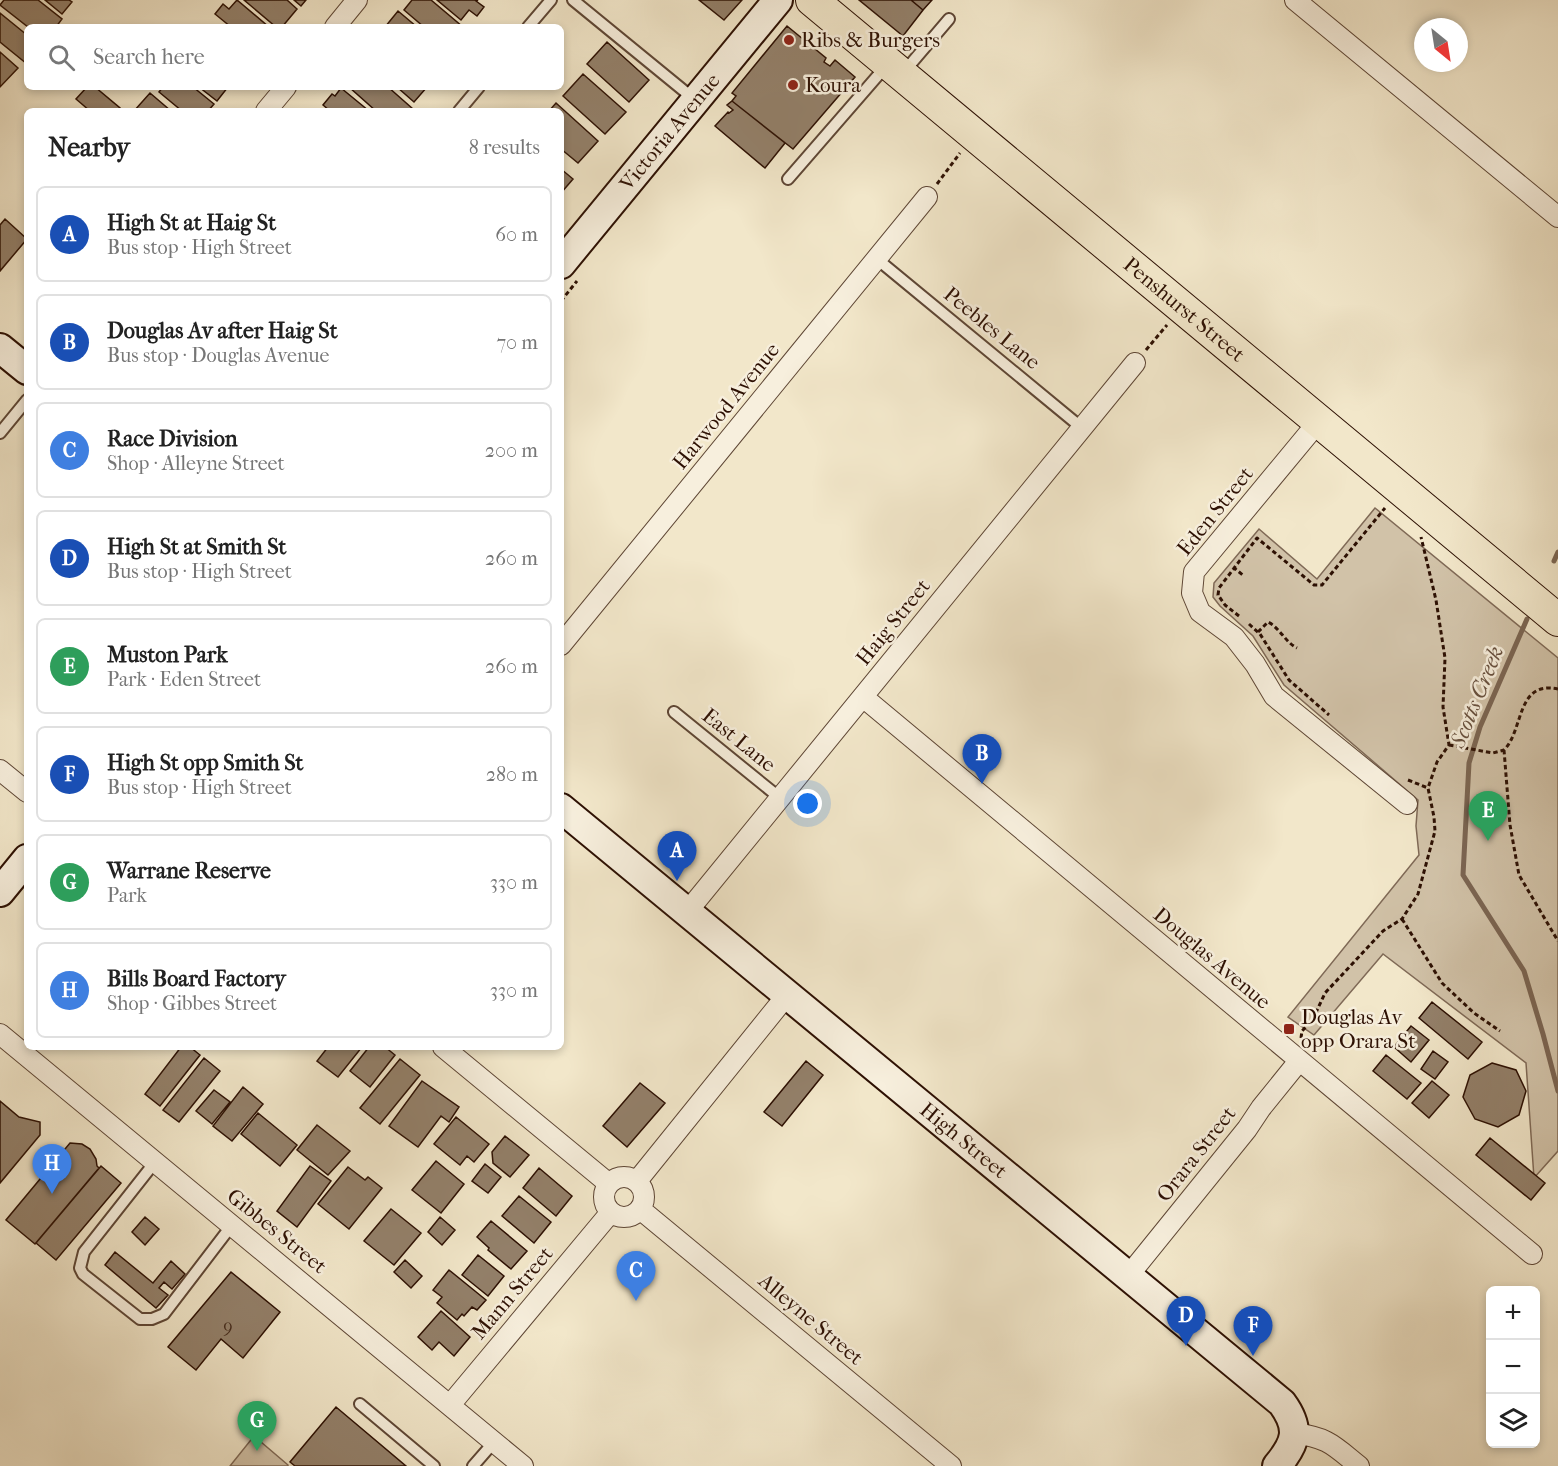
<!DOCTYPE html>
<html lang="en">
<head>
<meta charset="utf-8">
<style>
	:root { --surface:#fff; --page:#f6f6f6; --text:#222; --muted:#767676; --line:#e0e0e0; --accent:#8f2418 }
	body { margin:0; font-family:"IM FELL French Canon",serif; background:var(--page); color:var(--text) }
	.controls { position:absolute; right:18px; bottom:18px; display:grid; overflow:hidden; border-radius:9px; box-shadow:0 3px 9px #0003 }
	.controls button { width:54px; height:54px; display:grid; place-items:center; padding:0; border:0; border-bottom:2px solid var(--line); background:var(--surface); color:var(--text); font:30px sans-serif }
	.compass { position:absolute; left:1414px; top:18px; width:54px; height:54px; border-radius:50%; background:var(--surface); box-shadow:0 3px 9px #0003; rotate:150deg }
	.you { position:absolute; left:808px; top:804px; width:21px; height:21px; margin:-15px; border:4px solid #fff; border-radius:50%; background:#1a73e8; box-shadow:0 0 0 9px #1a73e833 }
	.badge { display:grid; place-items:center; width:39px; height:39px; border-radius:50%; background:var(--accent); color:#fff; font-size:20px; font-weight:700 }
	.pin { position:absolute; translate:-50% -50px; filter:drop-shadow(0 2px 3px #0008) }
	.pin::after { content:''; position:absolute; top:32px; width:21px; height:18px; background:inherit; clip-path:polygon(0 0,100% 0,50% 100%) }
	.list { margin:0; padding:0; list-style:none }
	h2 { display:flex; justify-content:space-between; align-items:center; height:78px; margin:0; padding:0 24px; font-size:26px }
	h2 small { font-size:20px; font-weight:400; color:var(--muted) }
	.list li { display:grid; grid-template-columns:39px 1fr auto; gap:18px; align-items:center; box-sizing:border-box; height:96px; margin:0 12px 12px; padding:0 12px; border:2px solid var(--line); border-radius:9px }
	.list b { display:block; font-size:22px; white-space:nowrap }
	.list p { margin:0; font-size:20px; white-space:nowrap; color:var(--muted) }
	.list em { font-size:20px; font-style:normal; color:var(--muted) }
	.icon { flex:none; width:33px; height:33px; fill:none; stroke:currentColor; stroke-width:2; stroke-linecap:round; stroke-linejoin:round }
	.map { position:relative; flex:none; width:1558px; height:1466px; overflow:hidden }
	.search { position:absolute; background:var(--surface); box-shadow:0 3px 9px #0003; left:24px; top:24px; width:540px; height:66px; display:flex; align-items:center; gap:15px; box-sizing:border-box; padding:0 21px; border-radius:9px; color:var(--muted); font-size:22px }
	.panel { position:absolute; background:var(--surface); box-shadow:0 3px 9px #0003; left:24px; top:108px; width:540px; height:942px; border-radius:9px }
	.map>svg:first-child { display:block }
	.green { fill:#d1c2a8; stroke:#7f6956; stroke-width:1.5 }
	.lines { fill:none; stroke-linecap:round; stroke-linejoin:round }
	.stream { stroke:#7b6552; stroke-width:5 }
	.building { fill:#93806a; stroke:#2d1003; stroke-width:1.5 }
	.lane-casing { stroke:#5e4635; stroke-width:14 }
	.street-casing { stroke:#5e4635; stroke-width:22 }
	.secondary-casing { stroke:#2d1003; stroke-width:32 }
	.primary-casing { stroke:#2d1003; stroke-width:34 }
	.path { stroke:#2d1003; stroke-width:3; stroke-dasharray:4.5 3; stroke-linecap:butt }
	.lane { stroke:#f7efdd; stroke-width:10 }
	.street { stroke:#f7efdd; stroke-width:20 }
	.secondary { stroke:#f7efdd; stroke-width:28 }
	.primary { stroke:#f2e7ca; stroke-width:32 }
	.poi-dot { fill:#8f2418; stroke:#f7efdd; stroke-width:2 }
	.labels { text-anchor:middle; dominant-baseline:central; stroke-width:5; stroke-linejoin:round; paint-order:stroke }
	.number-label { font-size:18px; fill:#462c1d }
	.poi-label { font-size:21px; fill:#2d1003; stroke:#f7efdd; text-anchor:start }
	.street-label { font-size:21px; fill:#2d1003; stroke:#f7efdd }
	.water-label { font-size:22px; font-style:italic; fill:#68503e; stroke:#f7efdd }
</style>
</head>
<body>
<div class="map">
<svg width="1558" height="1466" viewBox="0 0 1558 1466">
	<rect width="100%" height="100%" fill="#f2e7ca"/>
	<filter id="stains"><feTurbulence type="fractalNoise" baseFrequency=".00333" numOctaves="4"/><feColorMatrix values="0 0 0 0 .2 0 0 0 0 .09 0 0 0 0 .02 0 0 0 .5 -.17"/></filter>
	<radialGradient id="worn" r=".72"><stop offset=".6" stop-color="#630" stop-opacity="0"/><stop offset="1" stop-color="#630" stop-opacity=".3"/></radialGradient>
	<!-- green -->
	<path class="green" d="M1375,508l183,150v493l-24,27 -8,-115 -143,-109 -69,81 -26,-18 131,-162 -3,-29 2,-26 -134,-115 -31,-49 -33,-30 -7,-9 1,-14 45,-54 58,50z
		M254,1436l34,29v1h-58z"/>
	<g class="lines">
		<!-- stream -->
		<path class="stream" d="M1554,561l4,-9
			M1527,619l-47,108 -11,36 -6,112 61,96 19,63 15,57"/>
	</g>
	<!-- building -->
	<path class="building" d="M4,0h34l24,19 -6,8h-28l-28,-22z
		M45,0h24l3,2 -10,12z
		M237,0l32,27h-38l-16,-13 8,-10 6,5z
		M244,0h43l10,9 -15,18h-6z
		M294,0h12l-5,6z
		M412,0h19l32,27h-39l-20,-17z
		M437,0h41l-2,1 8,6 -7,9 -8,-6 -8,10z
		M699,0h43l-18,20z
		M859,0h52l12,10 -20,26z
		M911,0h21l-9,10z
		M398,11l19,16h-32z
		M0,13l27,22v29l-27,-22z
		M787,26l39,32 -2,4 6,4 5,-6 20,17 -62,72 -61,-48 4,-5 -4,-3z
		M607,42l42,38 -20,22 -42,-38z
		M0,52l18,16 -18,19z
		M583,74l43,38 -21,22 -42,-38z
		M87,87h8l25,21 -2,3h-28l-14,-12z
		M163,87h30l21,17 -6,7h-26l-23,-19z
		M199,87h29l-11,14z
		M349,87h39l25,22 -2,2h-18l-2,-2 -2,2h-13z
		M397,87h30l-13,15z
		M341,88l28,23h-39l-7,-6 9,-11 3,2z
		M150,93l21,18h-37z
		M732,101l53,42 -20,25 -50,-42 13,-14 1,1 4,-3 -6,-5z
		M556,103l42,38 -20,22 -17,-14v-38h-12z
		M561,169l12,10 -12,14z
		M5,219l22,20 -27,32v-46z
		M1432,1002l50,40 -14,17 -49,-41z
		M1411,1026l18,14 -18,22 -17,-15z
		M181,1047h9l10,8 -40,51 -15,-12z
		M328,1047h34l-24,30 -21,-16z
		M369,1047h16l10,8 -25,32 -20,-16z
		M1433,1051l15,11 -13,17 -14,-10z
		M1386,1055l35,28 -14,16 -34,-28z
		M204,1058l16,13 -41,51 -16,-12z
		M400,1059l20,16 -40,49 -20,-16z
		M806,1061l17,14 -41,51 -18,-14z
		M1492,1063l24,7 10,21 -7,24 -21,12 -23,-8 -12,-22 7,-22z
		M422,1081l37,26 -10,15 -8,-6 -23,31 -29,-21z
		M1432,1081l17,14 -20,23 -17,-15z
		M640,1083l25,20 -38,44 -24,-21z
		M243,1087l20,17 -31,37 -19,-15z
		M214,1090l16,12 -18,22 -16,-13z
		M0,1101l19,16 21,5v13l-40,48z
		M258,1113l39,32 -17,21 -39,-32z
		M456,1117l33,27 -15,18 -7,-6 -7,9 -26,-21z
		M317,1125l33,26 -22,24 -31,-25z
		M505,1136l24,19 -19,22 -17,-14 -1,-11z
		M1490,1138l55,45 -14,17 -55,-45z
		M70,1143l12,1 8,5 6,10 1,7 2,2 -64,76 -29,-24z
		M436,1161l28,23 -23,29 -29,-23z
		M485,1164l16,13 -13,16 -16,-12z
		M101,1166l20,17 -65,77 -20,-17z
		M310,1166l21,15 -34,46 -20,-16z
		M348,1167l17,13 3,-3 14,11 -33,41 -31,-25z
		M539,1168l33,28 -16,20 -33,-28z
		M519,1196l32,26 -17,21 -32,-27z
		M391,1209l30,24 -27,32 -30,-24z
		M145,1217l14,12 -14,16 -13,-13z
		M440,1217l15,13 -13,15 -14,-13z
		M491,1221l36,30 -16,18 -23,-19 1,-2 -12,-11z
		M115,1252l38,31 18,-22 14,13 -13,15 -8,-7 -5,6 9,7 -12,13 -51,-43z
		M478,1255l26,21 -16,20 -26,-21z
		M405,1260l17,16 -11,12 -17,-16z
		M449,1270l37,30 -9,10 -5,-3 -8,9 -2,-2 -5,6 -20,-17 5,-6 -9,-7z
		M231,1272l49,40 -37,46 -22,-19 -25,31 -28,-23z
		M441,1311l29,26 -16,19 -15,-14 -7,8 -14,-13z
		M336,1407l70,59h-111l-5,-4z"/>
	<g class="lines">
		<defs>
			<path id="lane" d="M573,0l121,99
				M528,27l23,-27
				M903,73l46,-54
				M459,111l20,-24
				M788,179l99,-114
				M877,259l205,169
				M0,433l27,-33
				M674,712l106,86
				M155,1162l-71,90 -4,16 3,6 57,45h12l12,-5 68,-89
				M360,1404l74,62
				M473,1466l21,-24"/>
			<path id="street" d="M1295,0l263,217
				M335,27l22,-27
				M266,111l20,-24
				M1319,421l-125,151 -2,21 8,19 34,25 21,27 19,32 133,108
				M561,645l366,-448
				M863,697l669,557
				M0,770l27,22
				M687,912l448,-549
				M0,1034l523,432
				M443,1047l165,136
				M604 1197a20 20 0 1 1 40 0a20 20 0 1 1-40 0Z
				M637,1181l150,-186
				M640,1209l311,257
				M1129,1275l118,-146 14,-21 38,-47
				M450,1405l161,-193
				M1294,1433c35,5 39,12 65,33"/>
			<g id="secondary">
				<path id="s1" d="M561,264l217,-264"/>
				<path d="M0,348l27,22"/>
				<path id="s2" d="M561,808l721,595c19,26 14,40 -5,63"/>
				<path d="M0,892l27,-33"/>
			</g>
			<g id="primary">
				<path id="s3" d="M812,0l746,620"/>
			</g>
		</defs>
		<!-- lane casing -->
		<use href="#lane" class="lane-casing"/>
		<!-- street casing -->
		<use href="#street" class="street-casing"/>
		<!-- secondary casing -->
		<use href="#secondary" class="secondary-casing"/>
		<!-- primary casing -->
		<use href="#primary" class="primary-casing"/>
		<!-- path -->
		<path class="path" d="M937,184l23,-31
			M561,301l16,-20
			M1146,350l21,-25
			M1233,567l11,9
			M1239,616l-14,-11 -7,-10 1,-7 38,-50 57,47h8l63,-77
			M1249,624l11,10 29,46 40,35
			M1258,632l10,-10c12,6 17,20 29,26
			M1449,745l44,8 11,-3c20,-20 12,-70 54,-61
			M1504,750l6,75 9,50 39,66
			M1408,780l20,8
			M1402,919l40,64 32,30 26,18
			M1301,1038l1,-7 11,-12 12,-26 58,-62 19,-12 16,-25 17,-63 -1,-14 -6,-29 9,-26 12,-17 -6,-38 2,-49 -9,-58 -15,-63"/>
		<!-- lane -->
		<use href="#lane" class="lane"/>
		<!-- street -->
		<use href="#street" class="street"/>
		<!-- secondary -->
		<use href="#secondary" class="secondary"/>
		<!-- primary -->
		<use href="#primary" class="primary"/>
	</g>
	<!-- markers -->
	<g class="poi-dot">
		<circle cx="789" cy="40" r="6"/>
		<circle cx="793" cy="85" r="6"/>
		<rect x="1283" y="1023" width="12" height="12" rx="3"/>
	</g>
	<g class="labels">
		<!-- number labels -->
		<g class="number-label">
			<text x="228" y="1326">9</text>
		</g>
		<!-- poi labels -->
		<g class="poi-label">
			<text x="801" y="40">Ribs &amp; Burgers</text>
			<text x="805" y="85">Koura</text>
			<text x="1301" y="1017">Douglas Av<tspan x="1301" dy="24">opp Orara St</tspan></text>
		</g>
		<!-- street labels -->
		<g class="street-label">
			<text stroke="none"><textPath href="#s1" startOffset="171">Victoria Avenue</textPath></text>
			<text stroke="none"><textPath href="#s3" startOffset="484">Penshurst Street</textPath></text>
			<text transform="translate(992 328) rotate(39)">Peebles Lane</text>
			<text transform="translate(726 406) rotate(-51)">Harwood Avenue</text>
			<text transform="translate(1215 511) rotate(-51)">Eden Street</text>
			<text transform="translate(893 622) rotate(-51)">Haig Street</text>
			<text transform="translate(739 740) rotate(39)">East Lane</text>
			<text transform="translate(1212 958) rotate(40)">Douglas Avenue</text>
			<text stroke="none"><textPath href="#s2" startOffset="522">High Street</textPath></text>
			<text transform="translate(1196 1154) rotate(-52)">Orara Street</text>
			<text transform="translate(277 1231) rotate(39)">Gibbes Street</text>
			<text transform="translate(512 1293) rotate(-50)">Mann Street</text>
			<text transform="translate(811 1319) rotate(40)">Alleyne Street</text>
		</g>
		<!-- water labels -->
		<g class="water-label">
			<text transform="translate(1477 697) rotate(-68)">Scotts Creek</text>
		</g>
	</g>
	<rect width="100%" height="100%" filter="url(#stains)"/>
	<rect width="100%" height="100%" fill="url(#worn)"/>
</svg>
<div class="controls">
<button>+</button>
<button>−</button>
<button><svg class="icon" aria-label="layers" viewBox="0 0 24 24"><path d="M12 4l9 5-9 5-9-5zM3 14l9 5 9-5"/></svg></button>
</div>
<svg class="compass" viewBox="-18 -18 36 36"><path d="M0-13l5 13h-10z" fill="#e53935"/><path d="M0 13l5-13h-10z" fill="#767676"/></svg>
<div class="you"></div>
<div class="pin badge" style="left:677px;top:881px;background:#1a4fb4">A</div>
<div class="pin badge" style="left:982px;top:784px;background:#1a4fb4">B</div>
<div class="pin badge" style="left:636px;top:1301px;background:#3f7fe0">C</div>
<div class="pin badge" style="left:1186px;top:1346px;background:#1a4fb4">D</div>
<div class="pin badge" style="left:1488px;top:841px;background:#2e9e5b">E</div>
<div class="pin badge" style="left:1253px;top:1356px;background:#1a4fb4">F</div>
<div class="pin badge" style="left:257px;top:1451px;background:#2e9e5b">G</div>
<div class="pin badge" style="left:52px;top:1194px;background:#3f7fe0">H</div>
<div class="search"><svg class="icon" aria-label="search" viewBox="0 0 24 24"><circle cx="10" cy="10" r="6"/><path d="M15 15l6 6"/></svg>Search here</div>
<section class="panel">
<h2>Nearby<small>8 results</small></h2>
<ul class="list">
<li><span class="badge" style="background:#1a4fb4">A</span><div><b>High St at Haig St</b><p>Bus stop · High Street</p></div><em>60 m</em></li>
<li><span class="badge" style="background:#1a4fb4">B</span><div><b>Douglas Av after Haig St</b><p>Bus stop · Douglas Avenue</p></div><em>70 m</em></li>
<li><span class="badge" style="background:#3f7fe0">C</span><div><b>Race Division</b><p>Shop · Alleyne Street</p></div><em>200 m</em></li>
<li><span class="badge" style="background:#1a4fb4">D</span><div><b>High St at Smith St</b><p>Bus stop · High Street</p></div><em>260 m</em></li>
<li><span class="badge" style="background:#2e9e5b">E</span><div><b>Muston Park</b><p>Park · Eden Street</p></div><em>260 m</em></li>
<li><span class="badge" style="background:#1a4fb4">F</span><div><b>High St opp Smith St</b><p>Bus stop · High Street</p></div><em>280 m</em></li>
<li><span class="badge" style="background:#2e9e5b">G</span><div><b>Warrane Reserve</b><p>Park</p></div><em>330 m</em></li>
<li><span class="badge" style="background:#3f7fe0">H</span><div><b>Bills Board Factory</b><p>Shop · Gibbes Street</p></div><em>330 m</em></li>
</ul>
</section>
</div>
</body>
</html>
